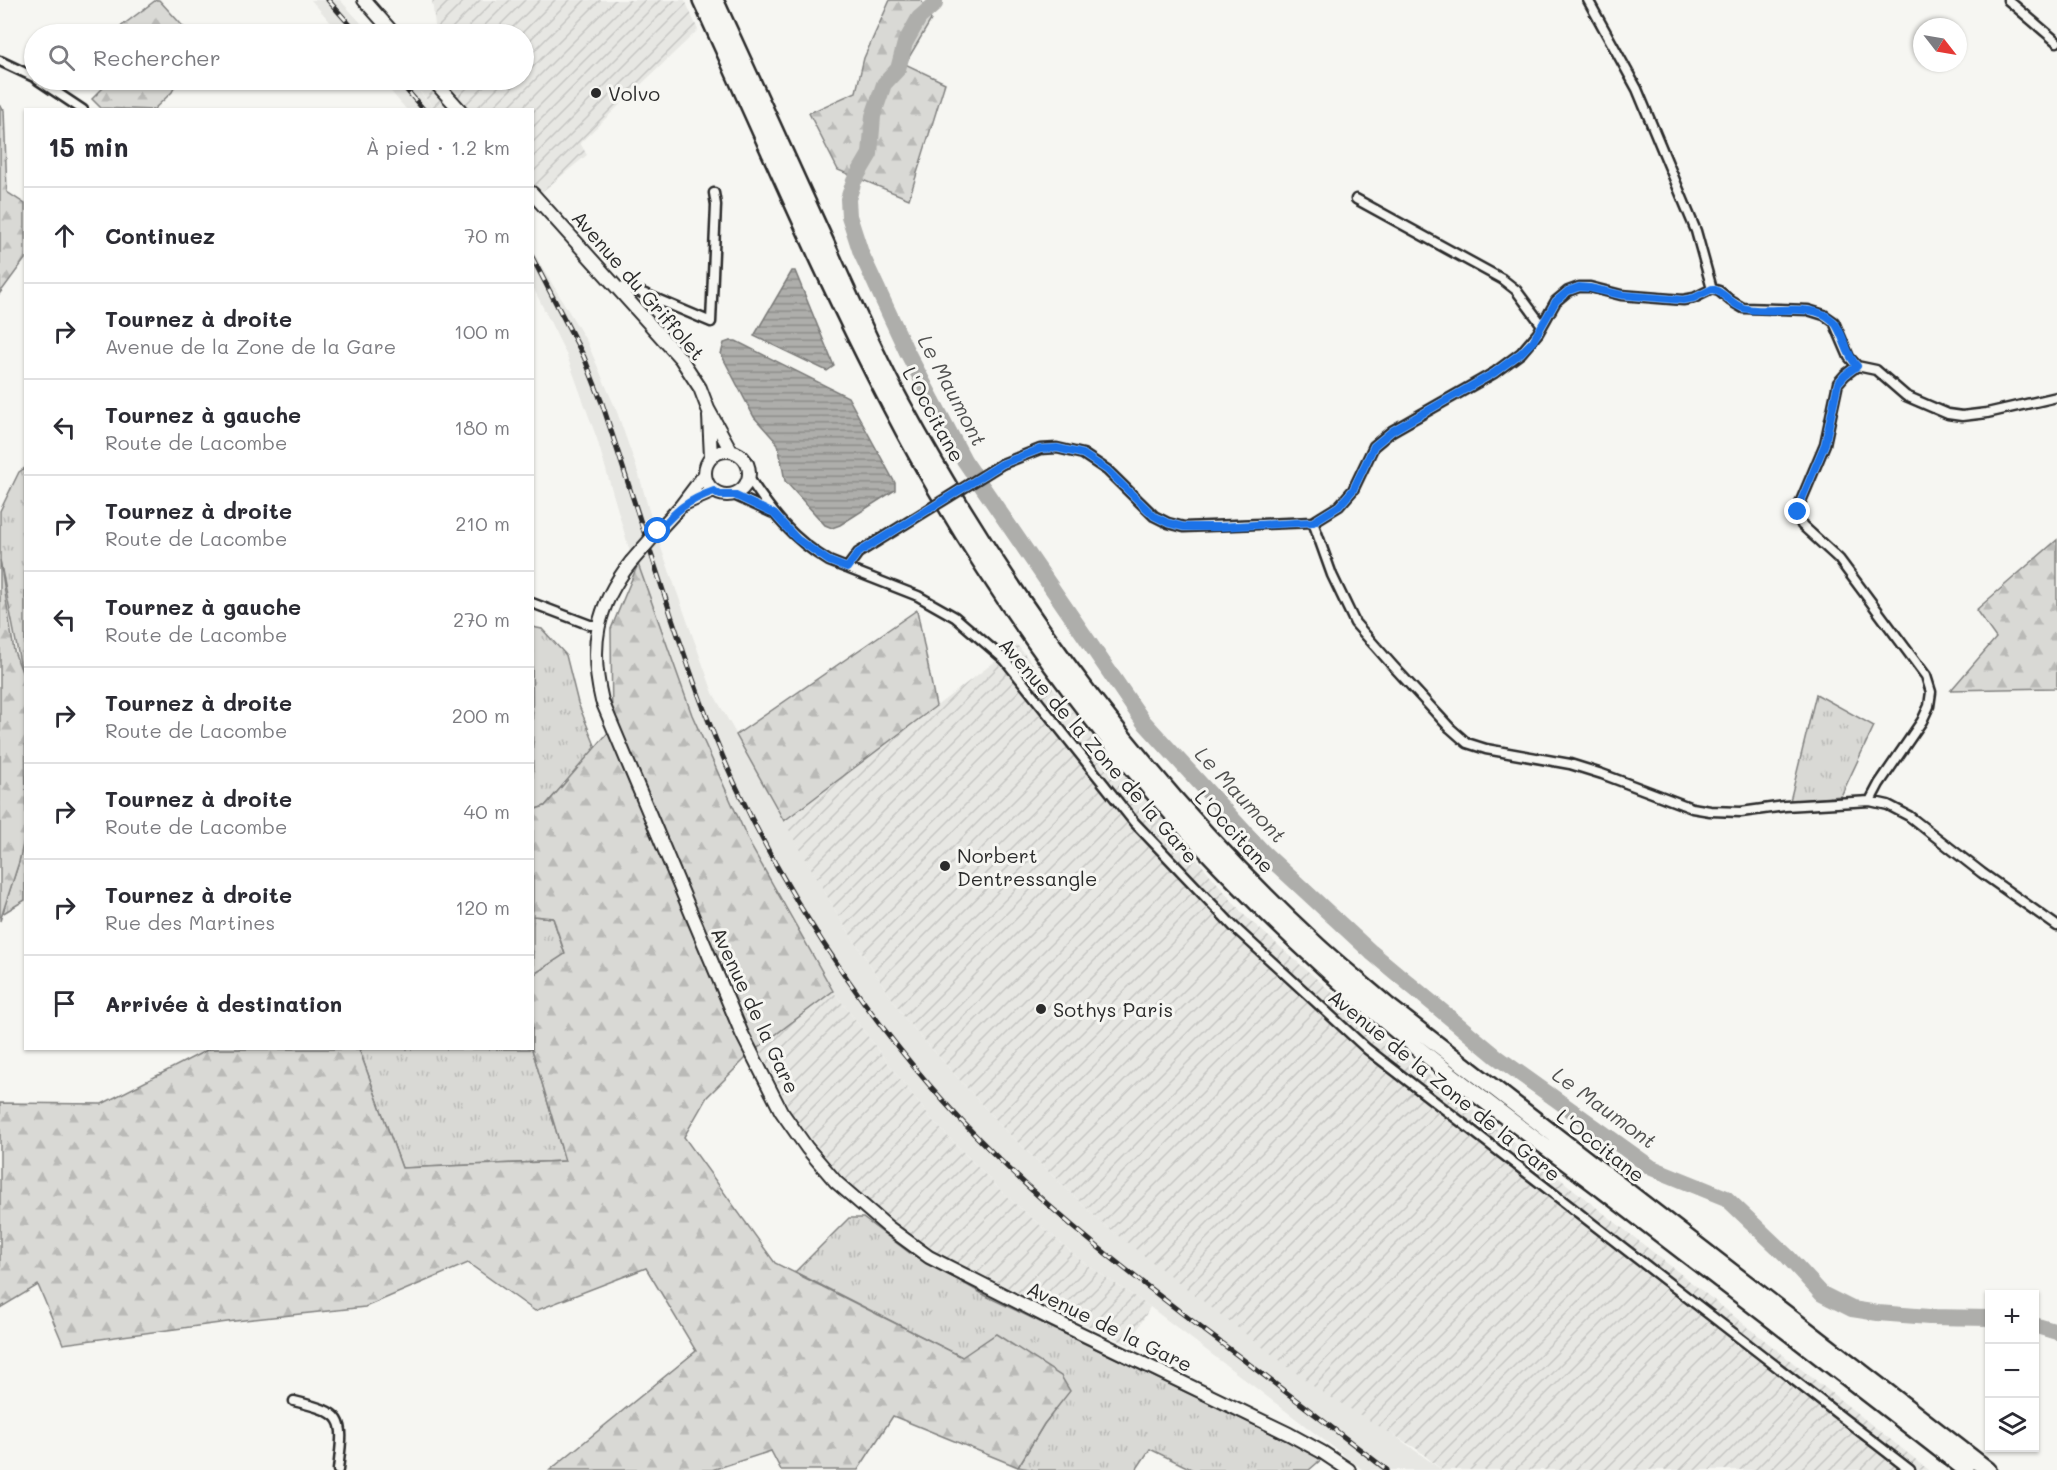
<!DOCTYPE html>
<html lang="fr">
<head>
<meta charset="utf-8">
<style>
	:root { --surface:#fff; --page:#f7f7f7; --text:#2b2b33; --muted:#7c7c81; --line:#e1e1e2 }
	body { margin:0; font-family:Mali,sans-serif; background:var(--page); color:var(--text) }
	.controls { position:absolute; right:18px; bottom:18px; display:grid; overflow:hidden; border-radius:0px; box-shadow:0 2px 4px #0004 }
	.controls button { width:54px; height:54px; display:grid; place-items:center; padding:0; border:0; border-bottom:2px solid var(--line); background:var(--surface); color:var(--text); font:30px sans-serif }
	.compass { position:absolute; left:1913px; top:18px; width:54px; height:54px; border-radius:50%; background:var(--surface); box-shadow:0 2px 4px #0004; rotate:121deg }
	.stop { position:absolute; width:18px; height:18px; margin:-14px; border:4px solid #1a73e8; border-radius:50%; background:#fff }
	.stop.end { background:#1a73e8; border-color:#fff; box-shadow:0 2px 6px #0008 }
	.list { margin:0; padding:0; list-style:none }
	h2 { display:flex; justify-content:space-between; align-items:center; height:78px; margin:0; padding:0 24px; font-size:26px }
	h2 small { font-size:20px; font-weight:400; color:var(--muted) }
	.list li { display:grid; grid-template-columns:39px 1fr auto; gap:18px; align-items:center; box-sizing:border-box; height:96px; padding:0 24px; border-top:2px solid var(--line) }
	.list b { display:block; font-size:22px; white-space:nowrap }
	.list p { margin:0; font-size:20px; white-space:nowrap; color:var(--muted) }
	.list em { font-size:20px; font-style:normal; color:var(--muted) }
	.icon { flex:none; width:33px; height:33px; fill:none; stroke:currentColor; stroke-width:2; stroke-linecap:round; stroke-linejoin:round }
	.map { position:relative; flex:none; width:2057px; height:1470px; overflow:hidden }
	.search { position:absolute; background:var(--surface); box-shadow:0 2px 4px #0004; left:24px; top:24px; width:510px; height:66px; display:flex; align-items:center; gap:15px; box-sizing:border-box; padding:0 21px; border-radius:33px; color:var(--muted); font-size:22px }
	.panel { position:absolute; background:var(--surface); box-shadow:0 2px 4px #0004; left:24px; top:108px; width:510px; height:942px; border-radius:0px }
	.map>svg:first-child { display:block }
	.built { fill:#e7e7e3 }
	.industrial { fill:url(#industrial-furrows) }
	.grass { fill:url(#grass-tufts); stroke:#828280; stroke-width:1.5 }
	.forest { fill:url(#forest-firs); stroke:#828280; stroke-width:1.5 }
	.water { fill:url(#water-rules); stroke:#7a7a78; stroke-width:1.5 }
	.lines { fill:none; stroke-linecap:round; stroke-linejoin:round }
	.river { stroke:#aeaeab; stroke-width:16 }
	.street-casing { stroke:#2b2b2b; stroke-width:13 }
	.secondary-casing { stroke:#2b2b2b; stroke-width:16 }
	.highway-casing { stroke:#2b2b2b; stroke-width:20 }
	.street { stroke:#f6f6f2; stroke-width:8 }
	.secondary { stroke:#f6f6f2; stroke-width:12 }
	.highway { stroke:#f6f6f2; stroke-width:15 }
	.rail-casing { stroke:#2b2b2b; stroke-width:5 }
	.rail { stroke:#f6f6f2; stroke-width:3; stroke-dasharray:9; stroke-linecap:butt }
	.street-bridge-casing { stroke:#2b2b2b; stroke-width:13; stroke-linecap:butt }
	.secondary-bridge-casing { stroke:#2b2b2b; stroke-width:16; stroke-linecap:butt }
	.street-bridge { stroke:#f6f6f2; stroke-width:8 }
	.secondary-bridge { stroke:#f6f6f2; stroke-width:12 }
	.route { stroke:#1a73e8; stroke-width:8 }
	.poi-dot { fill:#2b2b2b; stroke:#f6f6f2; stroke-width:2 }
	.labels { text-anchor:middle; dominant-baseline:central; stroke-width:6; stroke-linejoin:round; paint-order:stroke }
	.poi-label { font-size:20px; fill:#2b2b2b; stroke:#f6f6f2; text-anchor:start }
	.street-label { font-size:20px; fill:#2b2b2b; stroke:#f6f6f2 }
	.water-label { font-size:21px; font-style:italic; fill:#525251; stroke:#f6f6f2 }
</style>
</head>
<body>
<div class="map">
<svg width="2057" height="1470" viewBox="0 0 2057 1470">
	<defs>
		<pattern id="industrial-furrows" width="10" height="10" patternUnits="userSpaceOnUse" patternTransform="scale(1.5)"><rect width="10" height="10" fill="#e7e7e3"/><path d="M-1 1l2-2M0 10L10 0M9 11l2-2" fill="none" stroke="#c6c6c3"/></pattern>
		<pattern id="grass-tufts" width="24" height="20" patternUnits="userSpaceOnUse" patternTransform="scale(1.5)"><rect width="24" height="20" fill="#d9d9d5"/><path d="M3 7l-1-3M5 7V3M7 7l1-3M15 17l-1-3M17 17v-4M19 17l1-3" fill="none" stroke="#babab7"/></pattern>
		<pattern id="forest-firs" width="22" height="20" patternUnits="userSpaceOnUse" patternTransform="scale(1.5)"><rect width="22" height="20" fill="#d9d9d5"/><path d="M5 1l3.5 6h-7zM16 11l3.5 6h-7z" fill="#babab7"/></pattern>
		<pattern id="water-rules" width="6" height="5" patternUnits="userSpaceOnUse" patternTransform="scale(1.5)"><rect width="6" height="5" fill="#aeaeab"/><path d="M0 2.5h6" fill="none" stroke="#8e8e8b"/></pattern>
	</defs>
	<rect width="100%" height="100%" fill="#f6f6f2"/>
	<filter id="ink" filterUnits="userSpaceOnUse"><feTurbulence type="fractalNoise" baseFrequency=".0167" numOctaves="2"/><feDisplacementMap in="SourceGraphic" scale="12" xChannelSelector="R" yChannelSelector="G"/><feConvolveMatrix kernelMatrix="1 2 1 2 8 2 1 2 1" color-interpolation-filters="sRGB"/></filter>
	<g filter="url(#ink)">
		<!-- built -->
		<path class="built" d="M311,0h29l31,34h-30z
			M381,80h28l26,29h-29z
			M532,250l55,92 30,70 22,63 14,50 -23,27 -33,-113 -30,-83 -34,-69z
			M659,542l54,151 126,224 67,103 95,106 102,98 339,246h-79l-213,-163 -67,-45 -79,-68 -73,-75 -98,-128 -82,-145 -59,-131 -54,-151z"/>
		<!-- industrial -->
		<path class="industrial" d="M432,0h253l13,30 -118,113 7,12 -54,44 -1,-89 -97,-1 -24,-28 1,-1h112v-46h-88z
			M1017,645l227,270 163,143 522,412h-487l-25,-21 -100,-60 -214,-165 -102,-98 -95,-106 -67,-103 -55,-96z
			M833,991l98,128 73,75 79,68 67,45 -21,38 -181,-86 -64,-43 -48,-46 -43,-55 -34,-67z"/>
		<!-- grass -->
		<path class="grass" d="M25,468v212l-4,-12 -21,-108v-49l19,-39z
			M532,627l10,2 24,26 12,48 18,45 -51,58 -12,4z
			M1816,694l58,32 -33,70 -51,5z
			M25,831v69l-23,14 17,-52z
			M533,916l20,2 12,37 -32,20z
			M359,1049h173l33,112 -163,7z
			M849,1218h14l47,35 78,44 335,161 -14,12h-116l-43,-21 -14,21h-101l-17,-3 26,-43 25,-33 -107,-34 -167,-85z"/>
		<!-- forest -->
		<path class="forest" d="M156,0h3l31,34h-79z
			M890,0h31l10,20 -26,44 40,19 -36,116 -71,-29 -29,-57 47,-21 8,-34z
			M100,80h78l-6,12 -19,18 -52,-2 -9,-9 13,-13z
			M0,106l4,4 3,82 18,12v55l-25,34z
			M2057,540v148l-106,2 45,-52 -20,-28z
			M0,560l14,91 11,29 1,151 -7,31 -19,59z
			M638,564l54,151 59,131 82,145 -83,63 -43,43 -23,40 91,126 187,94 34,-23 65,42 9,15 -26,33 -26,43 -125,-51 -35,54h-77l-10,-19 -59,19h-162l146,-119 -50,-83 -111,43 -67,-48 -103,44 -130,14 -172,23 -25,-59 -38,23v-205l102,1 107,-55h150l43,119 163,-7 -33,-112 1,-74 32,-21 -12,-36 -20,-2v-106l12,-4 67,-78 -1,-99z
			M917,610l19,96 -152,115 -48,-86z"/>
		<!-- water -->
		<path class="water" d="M792,271h3l39,95 -7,5 -73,-35z
			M730,341h6l112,56 47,86v7l-55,35 -8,3 -7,-3 -40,-44 -7,-37 -24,-27 -33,-63 3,-11z"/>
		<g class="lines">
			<!-- river -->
			<path class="river" d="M935,0v4l-16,14 -14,25 -7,26 -14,15 -11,32 -3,38 -16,27 -6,18 1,17 12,37 45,97 58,110 179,261 119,130 109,101 126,105 155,111 74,30 62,59 34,37 30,15 26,4 51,4 61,1
				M2034,1325l23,7"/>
			<defs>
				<path id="street" d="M1588,0l49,89 59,142 16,58
					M2008,0l49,42
					M0,61l34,16
					M38,80l45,30
					M1356,199l146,80 14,11 26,35
					M619,289l5,-2 9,2 78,33 5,-117 -2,-12
					M1857,366l-12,9 -7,8 -13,61 -24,57 -3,11 4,13 37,34 87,117 5,16 -2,14 -7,15 -43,63 -9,17
					M1002,464l38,-15 17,-1 26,6 24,16 47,46 14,7 16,4 129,-5 26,-16 14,-16 21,-44 18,-15 102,-58 27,-20 17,-20 18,-32 12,-10 11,-4h11l31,8 62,5 11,-2 18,-9 7,2 12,10 12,7 65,2 16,5 10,7 15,35 8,9 19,4 30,26 42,18 14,2 25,-3 70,-16
					M749,478c23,35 43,61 80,83l89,35 37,21 50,43 129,162 99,104 134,123 543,421
					M734,495l37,17
					M1313,522l19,53 23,48 38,43 57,62 17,15 19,6 84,15 32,10 90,34 18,3 31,1 44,-6 85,-5 18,4 21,11 73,57 75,53
					M847,568l11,-15 55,-34
					M532,603l58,22h9
					M294,1401c53,13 50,17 44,69"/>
				<path id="secondary" d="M364,0l30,34
					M433,80l27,30
					M532,193l149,166 19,29 8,21 23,42
					M709,416l2,41
					M705 473a22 22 0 1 1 44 0a22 22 0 1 1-44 0Z
					M684,504l30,-13
					M658,531l22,-24 25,-33
					M631,562c-35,44 -42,85 -29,139l140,333 39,77 26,37 29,34 52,45 41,30 124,63 236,114 33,18 27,18"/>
				<path id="highway" d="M701,0c62,135 120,273 189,405 47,91 102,179 162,261 98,134 214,254 340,361 68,57 141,110 212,164 121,93 242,185 362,279
					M715,0c37,80 73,160 110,241 24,54 48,109 76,161 108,200 250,390 417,544 23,21 47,40 70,60l600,464"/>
			</defs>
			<!-- street casing -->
			<use href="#street" class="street-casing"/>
			<!-- secondary casing -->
			<use href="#secondary" class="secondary-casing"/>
			<!-- highway casing -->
			<use href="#highway" class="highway-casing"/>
			<!-- street -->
			<use href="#street" class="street"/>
			<!-- secondary -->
			<use href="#secondary" class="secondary"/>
			<!-- highway -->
			<use href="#highway" class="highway"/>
			<defs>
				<path id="rail" d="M328,0l30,34
					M398,80l26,30
					M532,257l52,100 18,46c23,71 46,143 70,215 19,56 38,112 63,166 61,132 154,267 258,369 66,66 140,123 215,180 60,45 119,91 179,137"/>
			</defs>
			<!-- rail casing -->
			<use href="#rail" class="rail-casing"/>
			<!-- rail -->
			<use href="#rail" class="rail"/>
			<defs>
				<path id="street-bridge" d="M913,519l89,-55"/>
				<path id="secondary-bridge" d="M631,562l27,-31"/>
			</defs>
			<!-- street-bridge casing -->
			<use href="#street-bridge" class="street-bridge-casing"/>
			<!-- secondary-bridge casing -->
			<use href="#secondary-bridge" class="secondary-bridge-casing"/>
			<!-- street-bridge -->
			<use href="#street-bridge" class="street-bridge"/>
			<!-- secondary-bridge -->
			<use href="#secondary-bridge" class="secondary-bridge"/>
		</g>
	</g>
	<g class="lines" filter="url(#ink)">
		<!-- route -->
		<path class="route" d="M658,531c19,-21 28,-30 56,-40l6,4h14l40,19 23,25 32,22 18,7 11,-15 144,-89 38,-15 17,-1 26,6 24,16 47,46 14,7 16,4h34l95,-5 26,-16 14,-16 21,-44 18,-15 102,-58 27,-20 12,-12 23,-40 12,-10 11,-4 11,1 32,7 61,5 11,-2 18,-9c12,3 19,15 31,19 25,8 69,-8 90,13 10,10 12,32 24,45l-12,9 -7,8 -13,61 -24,57 -3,11"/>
	</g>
	<!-- markers -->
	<g class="poi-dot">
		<circle cx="596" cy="93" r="6"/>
		<circle cx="945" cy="866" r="6"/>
		<circle cx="1041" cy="1009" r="6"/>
	</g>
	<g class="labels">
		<!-- poi labels -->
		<g class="poi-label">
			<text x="608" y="93">Volvo</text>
			<text x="957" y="855">Norbert<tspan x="957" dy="23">Dentressangle</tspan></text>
			<text x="1053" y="1009">Sothys Paris</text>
		</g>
		<!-- street labels -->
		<g class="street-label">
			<text transform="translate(639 285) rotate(49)">Avenue du Griffolet</text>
			<text transform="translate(934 414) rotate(61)">L'Occitane</text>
			<text transform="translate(1099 750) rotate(49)">Avenue de la Zone de la Gare</text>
			<text transform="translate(1235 831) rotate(47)">L'Occitane</text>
			<text transform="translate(756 1010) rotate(65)">Avenue de la Gare</text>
			<text transform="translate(1445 1085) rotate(39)">Avenue de la Zone de la Gare</text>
			<text transform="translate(1601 1145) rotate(38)">L'Occitane</text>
			<text transform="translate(1110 1326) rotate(26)">Avenue de la Gare</text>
		</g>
		<!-- water labels -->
		<g class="water-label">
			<text transform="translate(953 390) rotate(62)">Le Maumont</text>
			<text transform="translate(1241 794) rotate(47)">Le Maumont</text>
			<text transform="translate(1605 1107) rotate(36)">Le Maumont</text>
		</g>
	</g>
</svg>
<div class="controls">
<button>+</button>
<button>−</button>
<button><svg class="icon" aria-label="layers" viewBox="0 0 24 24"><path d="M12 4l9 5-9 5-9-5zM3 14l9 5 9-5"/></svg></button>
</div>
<svg class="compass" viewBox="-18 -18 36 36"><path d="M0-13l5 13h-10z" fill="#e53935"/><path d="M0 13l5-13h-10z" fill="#7c7c81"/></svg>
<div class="stop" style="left:658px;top:531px"></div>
<div class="stop end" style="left:1798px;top:512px"></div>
<div class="search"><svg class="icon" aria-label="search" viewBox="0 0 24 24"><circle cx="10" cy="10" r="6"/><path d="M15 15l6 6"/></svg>Rechercher</div>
<section class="panel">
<h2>15 min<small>À pied · 1.2 km</small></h2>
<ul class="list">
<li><svg class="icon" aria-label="ahead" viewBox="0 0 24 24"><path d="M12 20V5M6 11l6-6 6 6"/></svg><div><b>Continuez</b></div><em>70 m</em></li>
<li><svg class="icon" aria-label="right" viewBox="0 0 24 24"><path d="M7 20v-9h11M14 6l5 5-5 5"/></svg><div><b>Tournez à droite</b><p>Avenue de la Zone de la Gare</p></div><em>100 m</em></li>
<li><svg class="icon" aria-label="left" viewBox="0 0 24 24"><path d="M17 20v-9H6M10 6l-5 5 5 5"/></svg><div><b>Tournez à gauche</b><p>Route de Lacombe</p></div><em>180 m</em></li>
<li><svg class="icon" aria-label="right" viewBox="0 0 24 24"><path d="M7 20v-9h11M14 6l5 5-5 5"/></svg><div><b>Tournez à droite</b><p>Route de Lacombe</p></div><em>210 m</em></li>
<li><svg class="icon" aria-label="left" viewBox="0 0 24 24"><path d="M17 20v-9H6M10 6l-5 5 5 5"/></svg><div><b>Tournez à gauche</b><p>Route de Lacombe</p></div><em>270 m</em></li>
<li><svg class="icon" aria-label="right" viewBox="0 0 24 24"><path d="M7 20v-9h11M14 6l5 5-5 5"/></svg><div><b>Tournez à droite</b><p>Route de Lacombe</p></div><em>200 m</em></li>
<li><svg class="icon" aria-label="right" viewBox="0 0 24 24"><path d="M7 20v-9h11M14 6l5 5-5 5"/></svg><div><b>Tournez à droite</b><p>Route de Lacombe</p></div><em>40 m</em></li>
<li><svg class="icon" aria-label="right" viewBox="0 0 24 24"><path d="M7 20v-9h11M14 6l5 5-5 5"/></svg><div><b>Tournez à droite</b><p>Rue des Martines</p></div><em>120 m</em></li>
<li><svg class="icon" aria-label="arrive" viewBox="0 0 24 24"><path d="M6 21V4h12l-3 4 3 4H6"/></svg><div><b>Arrivée à destination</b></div></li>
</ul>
</section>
</div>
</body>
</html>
